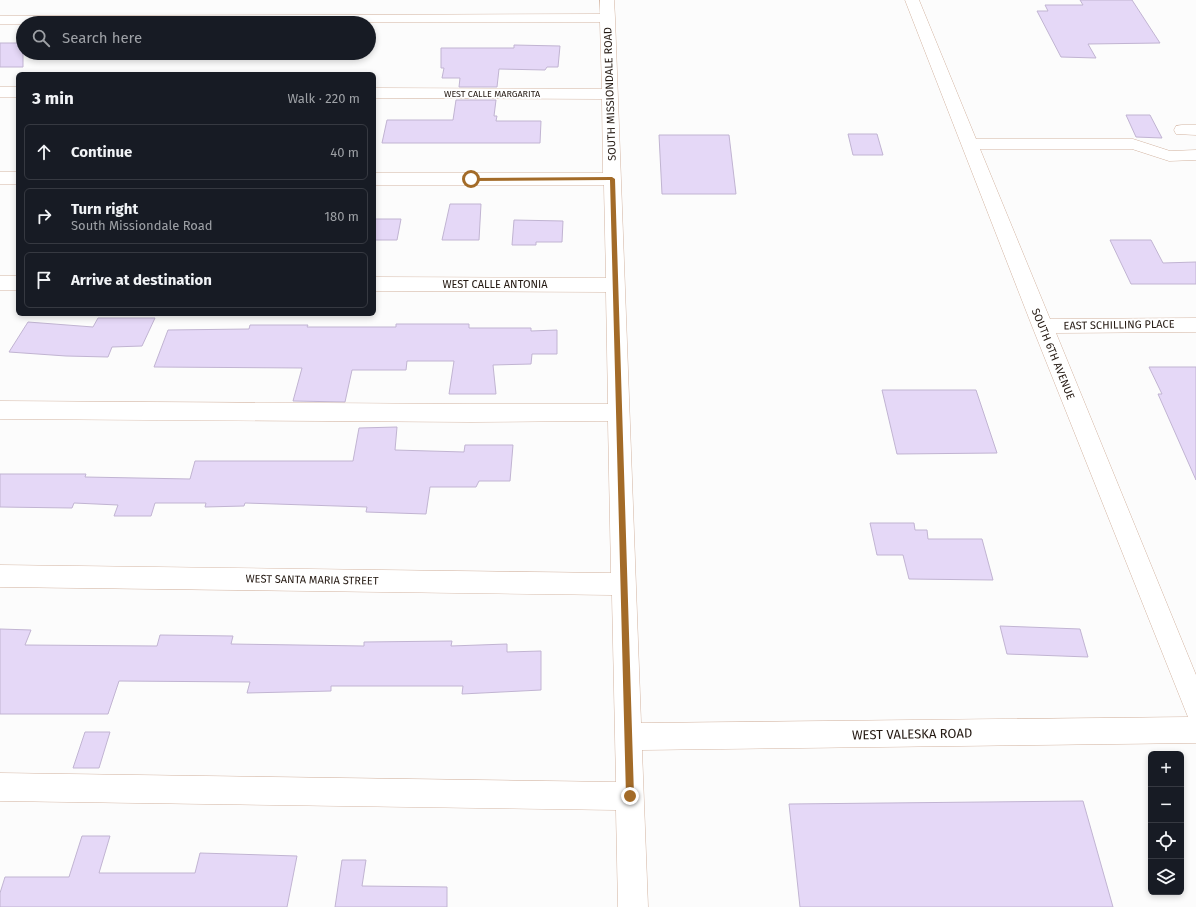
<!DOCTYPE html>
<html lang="en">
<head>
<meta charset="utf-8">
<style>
	:root { --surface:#171b24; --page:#242831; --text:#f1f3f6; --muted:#9ea1a6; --line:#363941 }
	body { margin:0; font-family:"Fira Sans",sans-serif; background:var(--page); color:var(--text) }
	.controls { position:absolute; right:12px; bottom:12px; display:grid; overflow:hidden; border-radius:6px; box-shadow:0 2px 6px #0003 }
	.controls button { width:36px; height:36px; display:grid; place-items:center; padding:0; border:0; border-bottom:1px solid var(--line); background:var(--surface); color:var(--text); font:20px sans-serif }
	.stop { position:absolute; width:12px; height:12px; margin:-9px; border:3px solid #a36b28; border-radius:50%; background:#fff }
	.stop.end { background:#a36b28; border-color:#fff; box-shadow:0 1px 4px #0008 }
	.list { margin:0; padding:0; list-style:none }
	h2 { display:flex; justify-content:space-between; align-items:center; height:52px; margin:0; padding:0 16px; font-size:17px }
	h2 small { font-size:13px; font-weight:400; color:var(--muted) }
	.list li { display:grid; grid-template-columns:26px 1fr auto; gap:12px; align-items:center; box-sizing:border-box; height:56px; margin:0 8px 8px; padding:0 8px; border:1px solid var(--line); border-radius:6px }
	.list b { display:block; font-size:15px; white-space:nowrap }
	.list p { margin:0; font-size:13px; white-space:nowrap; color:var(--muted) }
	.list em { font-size:13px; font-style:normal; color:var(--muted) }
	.icon { flex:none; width:22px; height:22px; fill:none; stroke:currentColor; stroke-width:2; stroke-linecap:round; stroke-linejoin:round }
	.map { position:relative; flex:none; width:1196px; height:907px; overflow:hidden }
	.search { position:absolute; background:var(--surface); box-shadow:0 2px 6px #0003; left:16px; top:16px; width:360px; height:44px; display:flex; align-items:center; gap:10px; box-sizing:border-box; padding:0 14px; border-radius:22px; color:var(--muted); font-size:15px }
	.panel { position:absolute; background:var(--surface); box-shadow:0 2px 6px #0003; left:16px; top:72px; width:360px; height:244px; border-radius:6px }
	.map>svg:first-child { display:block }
	.building { fill:#e5d8f7; stroke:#c1b4d2 }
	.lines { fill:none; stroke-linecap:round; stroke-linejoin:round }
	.minor-casing { stroke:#d3b4a1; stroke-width:1 }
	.minor { fill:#fff; fill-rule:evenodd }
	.route { fill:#a36b28 }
	.labels { text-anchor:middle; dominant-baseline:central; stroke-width:3.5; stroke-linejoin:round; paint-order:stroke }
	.far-street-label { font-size:9px; fill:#231811; stroke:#fff }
	.street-label { font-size:11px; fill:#231811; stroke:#fff }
	.near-street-label { font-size:13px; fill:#231811; stroke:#fff }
</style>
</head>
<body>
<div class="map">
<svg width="1196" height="907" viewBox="0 0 1196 907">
	<rect width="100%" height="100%" fill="#fcfcfc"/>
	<!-- building -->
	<path class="building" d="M1080,0h52l28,43 -72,1 8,14 -35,-1 -24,-46h11l-3,-6h38z
		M0,43h23v24h-23z
		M514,45l46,1 -2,21h-11l-2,3 -46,-1 -2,18h-38l1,-9h-18l2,-10h-3v-20h73z
		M456,100h40l-2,16h3l-1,5h45l-1,22h-158l5,-23h66z
		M1126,115h24l12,23 -26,-1z
		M848,134h29l6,21h-30z
		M659,135h70l7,59h-74z
		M450,204h31l-2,36h-37z
		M374,219h27l-4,21h-23z
		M514,220l49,1 -1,21h-26v3h-24z
		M1110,240h41l12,23 33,-1v22h-65z
		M98,318h57l-13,28 -30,1 -4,10 -42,-1 -57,-4 19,-30 65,5z
		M396,324h73v4h62v3l26,-1v24h-25l-1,10 -38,1 3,29h-47l5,-33h-47l-1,9h-54l-7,32 -52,-1 9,-33 -148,-1 14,-37 81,-1 1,-4h58l-1,2h89z
		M1149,367h47v113l-38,-86h4z
		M882,390h94l21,63 -100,1z
		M397,427l-2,23 69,2 1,-7h48l-3,36h-31l-3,6h-46l-4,27 -60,-2 1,-5 -122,-4 -1,3 -39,1 1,-4h-51l-4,13h-37l4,-11 -44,-2 -2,5 -72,-1v-33h86l-1,3 105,2 5,-18h158l6,-33z
		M870,523h44l1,7h12l1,9h54l11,41 -84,-1 -6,-24h-26z
		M1000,626l80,3 8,28 -81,-3z
		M0,629l31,1 -6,15 132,1 3,-11 73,1 -2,8 133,2v-4l88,-1 -1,5 56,-2v8l34,-1v39l-79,4 1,-8h-132v5l-84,2 3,-11 -131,-1 -11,33h-108z
		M85,732h25l-11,36h-26z
		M1083,801l30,106h-313l-11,-103z
		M82,836h28l-11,37h96l5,-20 97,3 -10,51h-287v-14l5,-16h64z
		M342,860h24l-4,26 85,1v20h-112z"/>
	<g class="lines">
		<defs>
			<path id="minor" d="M600,0h14l1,18 26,705 547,-6 -156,-391 -127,-326h14l57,139h157l37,12 26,-1v10l-27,1 -37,-12h-152l70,170 146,-1v14l-140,1 140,342v68l-554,7 6,157h-30l-2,-97 -616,-9v-28l616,9 -4,-187 -612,-8v-22l611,8 -3,-152 -137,1 -471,-3v-18l471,3h137l-2,-112 -232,-1v-14l232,1 -2,-93h-230v-12h229l-1,-74 -228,-1v-10l228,1 -2,-67 -577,1v1h-23v-8l600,-2z
				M0,87h18v10h-18z
				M1182,125h14v10l-20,-1 -2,-4 2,-4z
				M0,172h18v12h-18z
				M0,276h18v14h-18z"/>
		</defs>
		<!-- minor casing -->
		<use href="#minor" class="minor-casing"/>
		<!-- minor -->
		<use href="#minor" class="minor"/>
	</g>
	<!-- route -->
	<path class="route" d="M612,177l3,2 19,617 -1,3 -3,1 -3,-1 -1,-3 -16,-616 -139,1 -2,-2 2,-1z"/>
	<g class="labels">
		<!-- far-street labels -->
		<g class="far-street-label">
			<text x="492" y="94">WEST CALLE MARGARITA</text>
		</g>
		<!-- street labels -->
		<g class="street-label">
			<text transform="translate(610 94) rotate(-92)">SOUTH MISSIONDALE ROAD</text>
			<text x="495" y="284">WEST CALLE ANTONIA</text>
			<text transform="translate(1119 325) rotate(-1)">EAST SCHILLING PLACE</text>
			<text transform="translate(1053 354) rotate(68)">SOUTH 6TH AVENUE</text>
			<text transform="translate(312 580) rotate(1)">WEST SANTA MARIA STREET</text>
		</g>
		<!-- near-street labels -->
		<g class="near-street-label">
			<text transform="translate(912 734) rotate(-1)">WEST VALESKA ROAD</text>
		</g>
	</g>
</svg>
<div class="controls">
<button>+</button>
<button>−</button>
<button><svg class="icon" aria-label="locate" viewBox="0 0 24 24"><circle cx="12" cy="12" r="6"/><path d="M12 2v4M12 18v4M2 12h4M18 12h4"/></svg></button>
<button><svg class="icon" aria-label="layers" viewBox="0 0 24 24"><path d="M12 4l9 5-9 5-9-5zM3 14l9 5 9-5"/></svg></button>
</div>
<div class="stop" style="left:471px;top:179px"></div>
<div class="stop end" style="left:630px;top:796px"></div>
<div class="search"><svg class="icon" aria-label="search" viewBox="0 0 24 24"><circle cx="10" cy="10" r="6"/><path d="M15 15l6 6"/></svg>Search here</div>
<section class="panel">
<h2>3 min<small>Walk · 220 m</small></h2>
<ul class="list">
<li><svg class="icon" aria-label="ahead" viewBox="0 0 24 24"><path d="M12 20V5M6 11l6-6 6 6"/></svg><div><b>Continue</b></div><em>40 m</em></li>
<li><svg class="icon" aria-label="right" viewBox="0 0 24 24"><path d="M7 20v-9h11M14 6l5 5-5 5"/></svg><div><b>Turn right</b><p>South Missiondale Road</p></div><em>180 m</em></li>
<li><svg class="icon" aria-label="arrive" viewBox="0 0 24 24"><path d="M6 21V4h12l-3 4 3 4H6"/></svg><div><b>Arrive at destination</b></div></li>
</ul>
</section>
</div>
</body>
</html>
